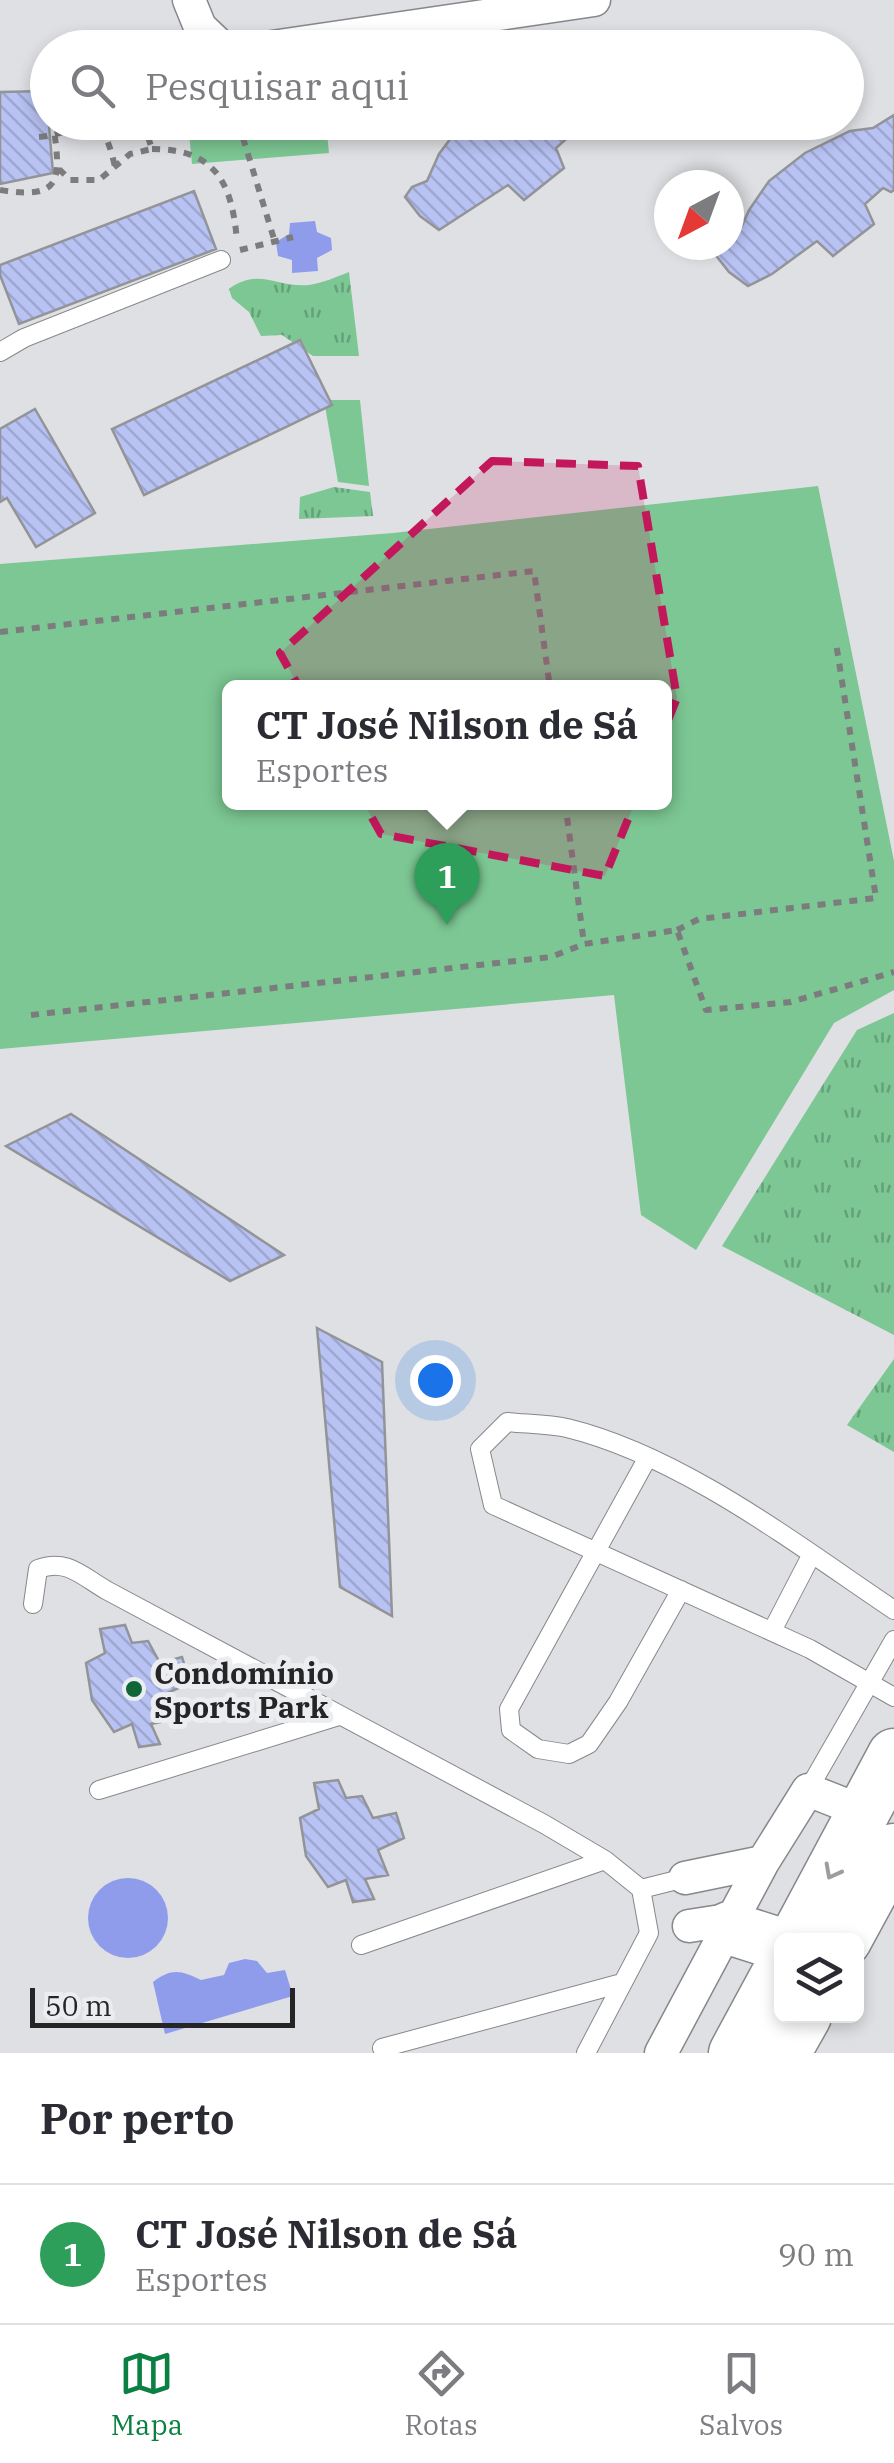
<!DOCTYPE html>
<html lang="pt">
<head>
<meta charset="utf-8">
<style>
	:root { --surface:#fff; --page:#f7f7f7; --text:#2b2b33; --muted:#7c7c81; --line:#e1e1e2; --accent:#0b8043 }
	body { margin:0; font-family:"IBM Plex Serif",serif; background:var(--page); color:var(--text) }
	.controls { position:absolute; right:30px; bottom:30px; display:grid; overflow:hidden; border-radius:15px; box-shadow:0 5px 15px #0003 }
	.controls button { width:90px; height:90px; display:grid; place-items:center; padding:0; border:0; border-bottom:2px solid var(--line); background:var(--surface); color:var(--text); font:50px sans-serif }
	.compass { position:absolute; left:654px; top:170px; width:90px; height:90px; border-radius:50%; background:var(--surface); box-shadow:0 5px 15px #0003; rotate:221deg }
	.scale { position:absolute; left:30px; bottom:25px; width:265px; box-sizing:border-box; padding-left:10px; border:5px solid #252526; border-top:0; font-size:28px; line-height:35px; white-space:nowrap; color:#252526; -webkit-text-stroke:8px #ecedf1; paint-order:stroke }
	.you { position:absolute; left:435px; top:1380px; width:35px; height:35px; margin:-25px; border:8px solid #fff; border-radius:50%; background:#1a73e8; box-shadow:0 0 0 15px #1a73e833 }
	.badge { display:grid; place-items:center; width:65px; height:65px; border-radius:50%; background:var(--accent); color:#fff; font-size:32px; font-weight:700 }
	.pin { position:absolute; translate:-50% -82px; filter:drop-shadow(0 2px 5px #0008) }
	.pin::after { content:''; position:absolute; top:52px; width:35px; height:30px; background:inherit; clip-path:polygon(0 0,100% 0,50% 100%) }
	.popup { position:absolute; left:222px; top:680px; width:450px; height:130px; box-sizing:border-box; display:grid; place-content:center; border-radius:15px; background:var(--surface); filter:drop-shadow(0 2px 8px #0005); font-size:32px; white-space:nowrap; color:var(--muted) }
	.popup b { font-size:38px; color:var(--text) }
	.popup::after { content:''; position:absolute; left:50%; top:100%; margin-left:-20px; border:20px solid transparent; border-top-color:var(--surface) }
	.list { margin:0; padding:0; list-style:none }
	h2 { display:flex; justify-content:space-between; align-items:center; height:130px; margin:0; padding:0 40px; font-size:42px }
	h2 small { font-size:32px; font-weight:400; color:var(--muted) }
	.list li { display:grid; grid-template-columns:65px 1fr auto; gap:30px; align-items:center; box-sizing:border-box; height:140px; padding:0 40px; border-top:2px solid var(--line) }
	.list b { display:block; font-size:38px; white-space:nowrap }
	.list p { margin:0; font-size:32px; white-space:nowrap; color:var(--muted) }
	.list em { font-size:32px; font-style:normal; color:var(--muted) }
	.icon { flex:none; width:55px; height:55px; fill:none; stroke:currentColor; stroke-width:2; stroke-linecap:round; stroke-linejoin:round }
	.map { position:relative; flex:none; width:894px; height:2053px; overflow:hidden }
	.search { position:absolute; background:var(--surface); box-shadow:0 5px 15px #0003; left:30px; right:30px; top:30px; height:110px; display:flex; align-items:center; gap:25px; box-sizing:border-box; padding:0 35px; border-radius:55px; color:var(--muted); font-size:38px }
	.sheet { height:270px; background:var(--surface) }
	nav { display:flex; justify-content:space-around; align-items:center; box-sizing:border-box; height:140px; border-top:2px solid var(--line); background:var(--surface); font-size:28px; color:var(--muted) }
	nav a { display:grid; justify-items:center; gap:5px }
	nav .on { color:var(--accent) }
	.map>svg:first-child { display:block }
	.grass { fill:url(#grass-tufts) }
	.pitch { fill:#7cc793; fill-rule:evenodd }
	.water { fill:#8e9ceb }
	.building { fill:url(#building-back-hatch); stroke:#939497; stroke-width:2.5 }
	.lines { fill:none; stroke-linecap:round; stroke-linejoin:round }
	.lane-casing { stroke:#87888b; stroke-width:20 }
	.street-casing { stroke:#87888b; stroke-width:35 }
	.primary-casing { stroke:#87888b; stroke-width:55 }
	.path { stroke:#7c7c7e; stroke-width:6; stroke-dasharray:8 8; stroke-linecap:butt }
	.lane { stroke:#fff; stroke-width:18 }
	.street { stroke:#fff; stroke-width:32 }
	.primary { stroke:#fff; stroke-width:52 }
	.oneway { stroke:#9d9d9d }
	.marked { fill:#c2185b; fill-opacity:0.2; stroke:#c2185b; stroke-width:8; stroke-dasharray:20 12; stroke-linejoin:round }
	.poi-dot { fill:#116637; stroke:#ecedf1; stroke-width:4 }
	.labels { text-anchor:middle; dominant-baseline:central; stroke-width:10; stroke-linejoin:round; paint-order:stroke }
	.poi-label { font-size:30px; font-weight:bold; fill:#252526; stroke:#ecedf1; text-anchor:start }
</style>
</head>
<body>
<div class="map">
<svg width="894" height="2053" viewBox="0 0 894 2053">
	<defs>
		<pattern id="grass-tufts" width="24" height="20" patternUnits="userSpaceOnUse" patternTransform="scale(2.5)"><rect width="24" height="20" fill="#7cc793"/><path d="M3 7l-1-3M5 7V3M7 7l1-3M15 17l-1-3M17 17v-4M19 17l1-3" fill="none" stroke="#65a178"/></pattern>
		<pattern id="building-back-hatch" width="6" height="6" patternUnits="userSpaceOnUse" patternTransform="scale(2.5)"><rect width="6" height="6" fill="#b8c2f3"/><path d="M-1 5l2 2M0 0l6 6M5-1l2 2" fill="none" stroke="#9ea7d0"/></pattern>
	</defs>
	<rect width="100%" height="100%" fill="#dfe0e3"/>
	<!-- grass -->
	<path class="grass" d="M349,272l10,84h-46l-31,-21 -21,1 -12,-24 -17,-14 -3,-9c30,-22 47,-1 80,-4 14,-2 27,-8 40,-13z
		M334,487l36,5 3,24 -74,3 1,-22z
		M894,1013v322l-172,-89 135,-216z
		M894,1359v93l-47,-27z"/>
	<!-- pitch -->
	<path class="pitch" d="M188,123h138l3,30 -137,11z
		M324,400h36l9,86 -31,-4z
		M818,486l76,375v129l-60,33 -138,227 -55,-35 -27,-220 -614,54v-485l393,-31zM230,688h434v114h-434z"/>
	<!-- water -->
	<path class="water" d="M315,221l2,11 14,6 1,12 -15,8 1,13 -26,2v-13l-14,-4 -2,-14 13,-8 1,-11z
		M88 1918a40 40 0 1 1 80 0a40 40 0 1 1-80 0Z
		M245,1959l12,2 10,12 18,-3 8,26 -128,38 -12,-52c18,-14 28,-12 48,-2l23,-5 5,-12z"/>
	<!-- building -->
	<path class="building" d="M46,91l7,82 -53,11v-92z
		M894,115v75l-3,2 -8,-4 -18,16 9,20 -41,32 -16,-15 -45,33 -24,12 -19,-14 -15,-19 6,-8h9v-5l8,-3 12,-27 20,-29 36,-28 45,-22 23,-3z
		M463,122h137l-19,14 -7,-4 -18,16 8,20 -40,32 -16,-15 -69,45 -19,-14 -15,-19 7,-10 15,-6 12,-27z
		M194,191l22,58 -197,75 -19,-49v-10z
		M300,340l32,65 -188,90 -32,-66z
		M35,409l60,104 -59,34 -29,-49 -7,4v-73z
		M71,1114l213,141 -54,26 -224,-135z
		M317,1328l65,34 10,254 -52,-29z
		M125,1625l7,18 16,-2 12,22 22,-6 8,26 -25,11 10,25 -24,5 9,20 -21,3 -7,-23 -18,8 -22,-32 -6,-37 19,-10 -5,-24z
		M338,1780l8,18 16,-2 11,22 23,-5 8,25 -26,12 10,25 -23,4 9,20 -21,3 -7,-22 -18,7 -22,-31 -6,-38 19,-9 -5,-26z"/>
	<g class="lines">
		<defs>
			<path id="lane" d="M0,352l24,-14 197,-78
				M648,1457l-139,252 2,21 27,19 31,5 20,-10 29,-42 63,-112
				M33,1604l5,-35c28,-11 44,7 68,21l438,234 61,36 36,29 8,44 -63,120
				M894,1610c-97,-65 -212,-154 -327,-182 -19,-4 -41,-4 -60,-6l-27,27 13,56 317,144 84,48
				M772,1631l40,-77
				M99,1790l240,-74
				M808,1790l86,-150
				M641,1889l44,-11
				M361,1945l244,-85
				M382,2048l240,-65"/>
			<path id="street" d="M189,0l11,27 22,21
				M265,48l329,-48
				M685,1878l78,-16
				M689,1926l45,-7
				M661,2053l102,-191 45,-72 56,22"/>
			<path id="primary" d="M729,1928l53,17
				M795,1940l99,-185
				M845,1940l49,-90
				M735,2053l47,-87
				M784,2053l21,-37"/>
		</defs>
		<!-- lane casing -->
		<use href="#lane" class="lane-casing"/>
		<!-- street casing -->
		<use href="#street" class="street-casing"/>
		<!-- primary casing -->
		<use href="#primary" class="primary-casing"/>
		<!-- path -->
		<path class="path" d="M39,137c45,-3 60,-41 76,30
			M243,138l31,101
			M152,149c63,0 80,33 85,92
			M59,169l11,11h29l31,-26 22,-5 -9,-27
			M0,190c66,11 60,-14 53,-68
			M240,250l53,-13
			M0,632l534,-61 16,117
			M565,802l19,142 93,-14 29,80 85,-8 103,-30
			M677,930l22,-11 177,-21 -40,-255
			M31,1015l520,-58 33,-13"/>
		<!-- lane -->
		<use href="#lane" class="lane"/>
		<!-- street -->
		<use href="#street" class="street"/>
		<!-- primary -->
		<use href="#primary" class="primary"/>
	</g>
	<!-- one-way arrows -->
	<defs><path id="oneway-chevron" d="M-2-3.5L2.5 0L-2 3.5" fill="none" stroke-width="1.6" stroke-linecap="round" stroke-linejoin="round" transform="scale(2.5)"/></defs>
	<use class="oneway" href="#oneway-chevron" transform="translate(832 1872) rotate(118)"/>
	<!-- marked area -->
	<path class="marked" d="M492,461l146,5 39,232 -72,178 -224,-42 -101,-181z"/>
	<!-- markers -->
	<circle class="poi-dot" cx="134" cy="1689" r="10"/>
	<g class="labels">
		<!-- poi labels -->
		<g class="poi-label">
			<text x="154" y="1672">Condomínio<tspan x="154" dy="34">Sports Park</tspan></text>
		</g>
	</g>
</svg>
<div class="controls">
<button><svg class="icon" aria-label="layers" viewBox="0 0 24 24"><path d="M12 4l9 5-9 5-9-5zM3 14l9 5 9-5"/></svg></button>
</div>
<svg class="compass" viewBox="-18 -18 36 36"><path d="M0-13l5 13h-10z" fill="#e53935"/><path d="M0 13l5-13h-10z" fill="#7c7c81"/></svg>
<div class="scale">50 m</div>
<div class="you"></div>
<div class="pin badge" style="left:447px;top:925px;background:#2e9e5b">1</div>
<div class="popup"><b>CT José Nilson de Sá</b>Esportes</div>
<div class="search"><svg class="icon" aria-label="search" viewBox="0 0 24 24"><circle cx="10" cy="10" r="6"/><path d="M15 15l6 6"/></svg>Pesquisar aqui</div>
</div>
<section class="sheet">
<h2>Por perto<small></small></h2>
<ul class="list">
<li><span class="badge" style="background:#2e9e5b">1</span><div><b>CT José Nilson de Sá</b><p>Esportes</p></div><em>90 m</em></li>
</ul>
</section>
<nav>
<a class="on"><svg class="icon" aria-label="map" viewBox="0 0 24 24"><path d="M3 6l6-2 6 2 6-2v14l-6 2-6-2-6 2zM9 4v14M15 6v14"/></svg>Mapa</a>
<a><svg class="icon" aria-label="directions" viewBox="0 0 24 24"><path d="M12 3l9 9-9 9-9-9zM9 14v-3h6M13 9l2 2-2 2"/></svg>Rotas</a>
<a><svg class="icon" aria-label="saved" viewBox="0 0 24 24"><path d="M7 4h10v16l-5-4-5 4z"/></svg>Salvos</a>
</nav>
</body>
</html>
